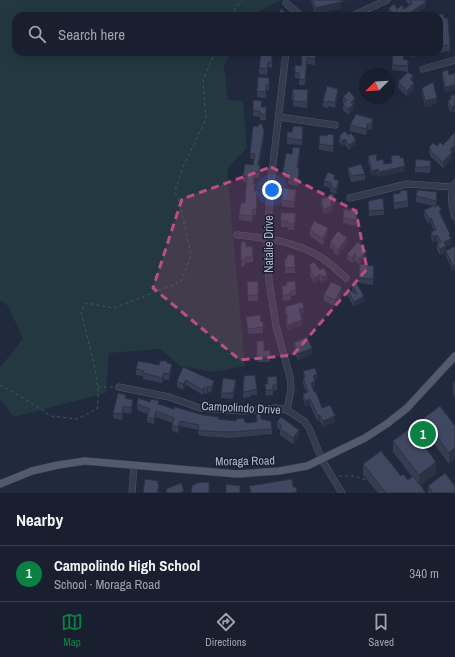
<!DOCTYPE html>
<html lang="en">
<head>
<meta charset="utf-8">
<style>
	:root { --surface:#191f2f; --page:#262c3b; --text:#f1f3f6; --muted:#9fa2aa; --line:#373d4b; --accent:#0b8043 }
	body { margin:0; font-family:"Archivo Narrow",sans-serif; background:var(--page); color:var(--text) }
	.compass { position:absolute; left:359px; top:68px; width:36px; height:36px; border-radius:50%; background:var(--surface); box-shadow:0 4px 16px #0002; rotate:246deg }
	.you { position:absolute; left:272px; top:190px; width:14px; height:14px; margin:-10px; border:3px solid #fff; border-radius:50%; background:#1a73e8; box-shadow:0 0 0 6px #1a73e833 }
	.badge { display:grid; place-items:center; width:26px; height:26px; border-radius:50%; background:var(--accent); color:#fff; font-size:13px; font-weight:700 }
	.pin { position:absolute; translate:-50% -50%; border:2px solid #fff; box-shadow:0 1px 4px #0006 }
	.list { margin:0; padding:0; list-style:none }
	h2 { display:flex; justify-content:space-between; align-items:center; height:52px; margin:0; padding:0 16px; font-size:17px }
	h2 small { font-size:13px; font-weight:400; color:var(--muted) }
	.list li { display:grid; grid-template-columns:26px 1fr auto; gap:12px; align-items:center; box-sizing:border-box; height:56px; padding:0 16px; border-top:1px solid var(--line) }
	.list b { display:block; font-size:15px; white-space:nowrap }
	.list p { margin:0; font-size:13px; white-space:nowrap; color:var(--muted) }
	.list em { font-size:13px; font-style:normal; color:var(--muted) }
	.icon { flex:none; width:22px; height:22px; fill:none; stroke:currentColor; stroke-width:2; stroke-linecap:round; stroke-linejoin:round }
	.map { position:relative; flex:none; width:455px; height:493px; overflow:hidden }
	.search { position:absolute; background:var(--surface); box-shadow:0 4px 16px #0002; left:12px; right:12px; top:12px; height:44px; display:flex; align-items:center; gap:10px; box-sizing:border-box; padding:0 14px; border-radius:12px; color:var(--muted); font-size:15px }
	.sheet { height:108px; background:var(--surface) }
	nav { display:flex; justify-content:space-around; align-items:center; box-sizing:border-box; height:56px; border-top:1px solid var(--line); background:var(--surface); font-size:11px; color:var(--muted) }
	nav a { display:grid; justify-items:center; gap:2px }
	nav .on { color:var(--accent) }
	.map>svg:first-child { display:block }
	.green { fill:#233840 }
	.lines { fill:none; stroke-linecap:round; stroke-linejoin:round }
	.minor-casing { stroke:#50566a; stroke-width:7 }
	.major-casing { stroke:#3e4458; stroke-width:8 }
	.path { stroke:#41555d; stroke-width:1; stroke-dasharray:3 3; stroke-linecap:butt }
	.minor { stroke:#353b4f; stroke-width:6 }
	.major { stroke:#535a6f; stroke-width:7 }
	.wall { fill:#363d53 }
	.shaded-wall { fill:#2c3244 }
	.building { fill:#3f4761; stroke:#2c3244 }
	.marked { fill:#bc4f82; fill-opacity:0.2; stroke:#bc4f82; stroke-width:3; stroke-dasharray:8 5; stroke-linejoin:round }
	.labels { text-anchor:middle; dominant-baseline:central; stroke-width:3; stroke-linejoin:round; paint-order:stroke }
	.street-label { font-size:12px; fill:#b1b6ca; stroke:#1a2034 }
</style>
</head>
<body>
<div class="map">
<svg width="455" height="493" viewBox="0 0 455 493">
	<rect width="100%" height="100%" fill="#21293f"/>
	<!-- green -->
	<path class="green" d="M0,0h281l-31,16h-234v36h215l-7,14 4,34 15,1 4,47 -20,21 18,197 -32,6 -33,-6 -20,-17 -51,4 -3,40 -92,24 -14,-18v-32l23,-28 -15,-33 -8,-6z"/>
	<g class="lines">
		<defs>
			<path id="minor" d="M286,3l15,13
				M352,16l35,-16
				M286,52l-15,129 -4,58 2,42 7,45 14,51 1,12 -4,21
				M423,69l32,-9
				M279,117l56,8
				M455,183c-6,10 -3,24 0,34
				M350,198l57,-14 45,3
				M237,235c29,3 59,6 85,23 8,5 16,13 24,20
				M119,387l50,10 31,11 45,3 31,-3 11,2 17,11 5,7 13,32 20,33
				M132,493l2,-28"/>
			<path id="major" d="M0,484l32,-13 26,-6 27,-4 152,13 42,-3 28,-5 58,-28 23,-15 19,-15 48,-52"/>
		</defs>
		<!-- minor casing -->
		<use href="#minor" class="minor-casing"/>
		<!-- major casing -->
		<use href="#major" class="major-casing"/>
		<!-- path -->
		<path class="path" d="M231,16l10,-16
			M0,385l30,17 21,14 26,3 20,-10c5,-26 -10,-71 -16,-97l5,-9 28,5 67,-26 10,-27 -11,-51 -5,-13 8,-24 23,-48 -3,-39 12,-28
			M98,387h15
			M339,476h14l14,4"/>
		<!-- minor -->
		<use href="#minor" class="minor"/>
		<!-- major -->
		<use href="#major" class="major"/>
	</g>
	<!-- wall -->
	<path class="wall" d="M311,0h34v2h-4v6l-26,6z
		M406,0h18l2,7 -13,9h-22l-2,-3v-5l15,1 5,-4 -3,-4z
		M439,16l11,29v6l-14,2v-1h3z
		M301,52h14v13l-8,-1 -2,21h-6v-6l-4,-1v-13l6,1z
		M410,52h12l-3,1v2l-7,3z
		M261,54l11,7v7l-4,-1 -1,8 -8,-1v-6z
		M392,65h16v7l-16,-2z
		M448,70l-3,22 -3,-15v-5z
		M258,77l11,7v6h-3v8l-9,-1z
		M398,82h15l1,7 -7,7 -9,-8z
		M422,88l15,15 -12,4 -3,-14z
		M292,94l16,2 -1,12 -14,-2v-6h-1z
		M455,94l-4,19 -3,-7v-5l2,-1v-4z
		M338,95l-3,13 -7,-2v2l-5,-1v-6z
		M343,97l12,6 -2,3v4l-5,5 -5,-5v-6l1,-1h-1z
		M262,107l4,6v7h-6v-3l-7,-1v-5z
		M356,114l17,10 -2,6 -3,-1 -2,6 -16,-4v-6z
		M292,132l11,1 -1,12 -15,-1v-6z
		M339,136l17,9 -7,5 -4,-5 -3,1 -3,-5z
		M264,138l-5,28 1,5 -1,7 -4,-1 -1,7 1,7 2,6 -1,18h-3l-1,7 -13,-2v-5l6,-12 2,-21h-4v-6l10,-11 1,-6h-4v-6z
		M334,140l-1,12 -14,-2v-6z
		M437,146l15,8v4l-9,10 -13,-12v-2l-1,-1v-6z
		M292,154h8l-2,14 1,6 -1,12 -10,-2v-6h-5v-6z
		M368,156l16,8 7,-1v-7l9,2 5,13 -26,6 -1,-2 -6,1 -4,-14z
		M431,166l-1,7 -15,-1v-5z
		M348,168l17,6v6l-14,2 -3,-9z
		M324,181l15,6 -3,7 -6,-2v-4l-6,-2z
		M400,193l8,8v6l-14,2 -1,-15z
		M328,195l7,11h-3v6l-8,2 -3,-9v-6l7,-1z
		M296,196l-2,12 -12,-2v-6z
		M416,196l21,2 -1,8 5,9 9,23 1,6 -5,3v3l9,-4 -2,25 -7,-15v-4l-6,3 -3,-5v-6h1l-1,-3 -4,1 -2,-4v-6l3,-1 -3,-7h-2l-5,-8v-6l10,-4 -18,-4z
		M368,201l16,9v5l-15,1z
		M281,213l15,5 -2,12h-6v-3h-7z
		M358,215l-2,11 -13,-3v-5z
		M310,230l18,4 -5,11 -13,-9z
		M241,242l5,5 7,10v5l-8,1v3l-4,1z
		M330,242l17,1 -9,13 -4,-3v-3l-4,-2z
		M358,242l9,14 -8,8 -4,-4 -3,3 -5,-4v-5z
		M294,255l1,18h-10v-14h2z
		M310,269l10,1 7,10 -5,3 -2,-3 -6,3 -4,-8z
		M374,271l-1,14 -14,-2v-5z
		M258,281v20h-10l-1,-19z
		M286,282l10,8v5l-5,1v4l-8,1 -1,-10v-5l4,-1z
		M352,285l12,16 -10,6 -7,-12v-6l6,3 -1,-2z
		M342,292l-7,14 -11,-5v-6z
		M285,307l19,6 -3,1 1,11 -14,5 -2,-6 1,-5 -2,-6z
		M246,317l17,10v6l-15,1z
		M257,341l7,10 6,-1v12h-13z
		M294,343l18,11 -14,6 -3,-6z
		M167,363l5,7 -3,10 -5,-1 -2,4 -19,-4v-3l-7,-1v-6z
		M183,367l31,20 -3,6 -3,-1 -1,2 -3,-1 -1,2 -17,-10 -3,5 -6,-3v-6z
		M303,371l14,9 -2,1v6l-2,1 1,4 8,16 13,14 -12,5 -3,-6 -2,1 -8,-17 -5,1 -2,-7v-5l3,-2 -3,-8v-6h1z
		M244,376l13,13v6h-6v2l-8,1z
		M267,377l10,8v5l-4,1v4l-7,1 -1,-12h2z
		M455,381v16l-2,-3v-11z
		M236,385l-3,14 -12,-1v-5z
		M126,398l7,7 -2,9 -8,-2 -1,8 -9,-2v-5z
		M137,404h22l15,5 45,10 27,4 11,-1 -1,-12 5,9 11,10v5l-42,4 -26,-2 -6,-1v-5l-18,-4 -2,7 -6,-2v-6l1,-2 -17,-6 -2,7 -7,-2v-5l1,-3 -11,-4z
		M440,406l15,20 -6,38 -23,-31 -7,6 17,34 -15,12 5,8h-48l-15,-18v-11l38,12 7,4 4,-3 -19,-25v-11z
		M277,422l22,14 -6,8 -13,-9v-5l-3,-2z
		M428,486l27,7h-27z"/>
	<!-- shaded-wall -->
	<path class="shaded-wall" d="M340,0h5v2h-4v6l-26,6v-6z
		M426,2v5l-13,9h-8z
		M412,52h10l-3,1v2l-7,3z
		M413,76v6l-3,-3z
		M414,83v6l-7,7v-5z
		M455,85v5l-10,2v-5z
		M338,89v6l-3,13v-5z
		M355,98v5l-2,3v4l-5,5v-6l3,-7z
		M437,98v5l-12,4v-6z
		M455,106v6l-4,1v-6z
		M373,119v5l-2,6v-6z
		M368,123v6l-2,6v-6z
		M264,132v6l-6,33v-6z
		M345,139v6l-3,1v-5z
		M356,140v5l-7,5v-5z
		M455,145v6l-3,3v4l-9,10v-6l7,-12z
		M300,148v6l-3,20v-6z
		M405,166v5l-26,6v-5z
		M299,168v6l-1,12v-6z
		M378,169v6l-6,1v-5z
		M339,181v6l-3,7v-5z
		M296,190v6l-2,12v-6z
		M335,200v6l-4,1v-6z
		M332,206v6l-8,2v-5z
		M358,209v6l-2,11v-6z
		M296,213v5l-2,12v-6z
		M431,218v6h-2v-5z
		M328,228v6l-5,11v-6z
		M450,234l1,10 -5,3v5l-6,3v-6l9,-14z
		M437,235v6l-4,1v-5z
		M347,238v5l-9,13v-6z
		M367,251v5l-8,8v-5z
		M355,254v6l-3,3v-5z
		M455,265v5l-2,1v-5z
		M374,266v5l-1,14v-6z
		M320,274v6l-6,3v-5z
		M327,275v5l-5,3v-6z
		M342,287v5l-7,14v-6z
		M364,296v5l-10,6v-5z
		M304,308v5l-5,2v-6z
		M302,320v5l-14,5v-5z
		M312,348v6l-14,6v-6z
		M172,364v6l-3,10v-6z
		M164,373v6l-2,4v-5z
		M317,374v6l-4,1v-5z
		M186,380v5l-3,5v-6z
		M236,380v5l-3,14v-6z
		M214,381v6l-3,6v-5z
		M315,381v6l-4,2v-6z
		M208,386v6l-1,2v-5z
		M204,387v6l-1,2v-5z
		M310,399v6l-5,1v-5z
		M133,400v5l-2,9v-6z
		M123,406v6l-1,8v-6z
		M156,411v6l-2,7v-5z
		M320,415v6l-2,1v-6z
		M335,416v6l-12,5v-6z
		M180,421v5l-2,7v-6z
		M426,422v11l-12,10v-11z
		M299,430v6l-6,8v-6z
		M455,448v11l-6,5v-11z
		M436,462v11l-17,13v-11z
		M159,484v9h-2z"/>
	<!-- building -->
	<path class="building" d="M313,0h28v2l-26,6z
		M410,0h14l2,2 -21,14h-11l-5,-8 5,-4 3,5 5,-4 2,4 8,-5z
		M281,9l9,7h-14z
		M381,14l1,2h-10z
		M443,14l1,4h3l1,2 2,25 -11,2v-31h-3v-1z
		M301,52h14v7l-8,-1 -2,22 -6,-1v-6l-4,-1v-7l7,1z
		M393,53l11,1 -1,5 5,1v6l-16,-1z
		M261,54l11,2v6h-4l-1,7 -8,-1z
		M448,70l1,5 6,-2v12l-10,2 -3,-15z
		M408,72l5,4 -3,3 4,4 -7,8 -9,-9z
		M258,77l11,1v7h-3v7l-9,-1z
		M433,82l4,16 -12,3 -3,-13z
		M327,86l11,3 -3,14 -7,-2v2l-5,-2z
		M293,89l15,1 -1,12 -14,-1 1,-7h-2z
		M349,91l6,7 -4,4 2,3 -5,4 -5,-5 4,-4 -4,-3z
		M455,94v12l-4,1 -3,-6 4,-2 -2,-3z
		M253,100l9,1 -1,6h5v8l-6,-1v-3h-7z
		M356,114l17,5 -2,5 -3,-1 -2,6 -16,-4z
		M258,124h4l2,8 -6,33 2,1 -1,6h-4l-2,12h2l-1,7h3l-1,19 -3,-1 -1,7 -13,-1 2,-12h4l2,-26 -4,-1 2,-12 8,1 2,-11 -5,-1 3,-27 5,1z
		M293,126l10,1 -1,13 -15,-2v-6h5z
		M345,131l3,4 3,-2 5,7 -7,5 -4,-6 -3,2 -3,-5z
		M455,132v13l-5,5 2,2 -9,10 -13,-11 1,-2 -2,-2 4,-4 4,3 3,-4 3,3z
		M328,134l6,1 -1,11 -14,-2 1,-9 7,1z
		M293,147l7,1 -3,20h2l-1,12 -10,-1v-6l-5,-1 3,-19 6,1z
		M376,154l1,7 6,-2 1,5 8,-1 -1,-7 9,-1v3l3,-1 2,9 -26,6 -1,-3 -6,2 -4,-15z
		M416,159l15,2 -1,6h-15z
		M361,164l4,10 -14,2 -3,-8z
		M328,172l7,3 -1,4 5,2 -3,8 -6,-3 1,-3 -7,-2z
		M283,188l13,2 -2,12 -12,-2z
		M407,190l1,11 -14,2 -1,-9 7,-1v-2z
		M417,190l20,2 -1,9 -20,-5z
		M333,193l2,7 -4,1 1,5 -8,3 -3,-10 8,-2 -1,-2z
		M383,198l1,12 -15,1 -1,-10z
		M436,205l-1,2 4,-2 2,5 -2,1 11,23 -1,1 2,4 -7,3 2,4 -6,3 -3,-5 4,-2 -4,-7 -4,2 -2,-5 5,-2 -5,-12 -2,1 -5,-9z
		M351,208l7,1 -2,11 -13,-2 1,-9 7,2z
		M281,213h15l-2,11h-6v-3h-7z
		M314,221l14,7 -5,11 -13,-9z
		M338,231l9,7 -9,12 -4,-3 1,-1 -5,-4z
		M241,242h5v5l6,-1 1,11h-8v4h-4z
		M358,242l9,9 -8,8 -4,-5 -3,4 -5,-4z
		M455,246v19l-2,1 -7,-15z
		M287,255h7l1,12 -10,1v-9h2z
		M314,262l6,8 4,-2 3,7 -5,2 -2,-3 -6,4 -4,-9v-5z
		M360,264l14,2 -1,13 -14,-1z
		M258,281v14l-10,1 -1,-14z
		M295,281l1,9 -6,1 1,3 -8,2 -1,-10 5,-1 -1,-3z
		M331,282l11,5 -7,13 -11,-5z
		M356,282l8,14 -10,6 -7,-13 10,5 -5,-9z
		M302,302l2,6 -5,1 3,11 -14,5 -2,-6 2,-1 -3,-11z
		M260,315l1,7 2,-1v6l-15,2 -2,-12z
		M307,337l5,11 -14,6 -3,-5 2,-1 -3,-5z
		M257,341h7v10l6,-1v6h-13z
		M138,361l21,4 1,-4h7v2l5,1 -3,10 -5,-1 -2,5 -19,-5 1,-2 -8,-2z
		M183,367l31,14 -3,7 -3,-2 -1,3 -3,-2 -1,3 -17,-10 -3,4 -6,-3z
		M315,368l2,6 -4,2 2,5 -4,2 3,9h2l6,16 8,-3 5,11 -12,5 -3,-6 -2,1 -8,-17 -5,2 -2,-7 5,-2 -5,-14 2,-1 -2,-6z
		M255,375l2,14 -6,1v1l-8,1 1,-16z
		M277,376v9h-4v5h-7l-1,-6h3l-1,-7z
		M223,378l13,2 -3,13h-12z
		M118,393l8,2 -1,3 8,2 -2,8 -8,-2 -1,8 -9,-1z
		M138,398l12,4 1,-3 8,2 -1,3 16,5 1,-2 28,8 16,2 -1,2 18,2v-2l7,-1 3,5 11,-1 -1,-12 4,-1 1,10 10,2 1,8 -42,3 -26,-1 -6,-1 1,-5 -19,-4 -2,6 -6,-2 2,-7 -18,-7 -2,8 -7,-2 3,-8 -13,-5z
		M440,406l15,20v22l-6,5 -23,-31 -12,10 22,30 -17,13 -26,-34z
		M281,417l18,13 -6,8 -13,-9 2,-3 -5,-4z
		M381,451l20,25 2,-2 5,6 5,-4 13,17h-40l-23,-29z
		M445,473l10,13v7h-22l-5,-7z
		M145,479l13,2v3h1l-2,9h-14z
		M292,479l1,8h3l1,5 -6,1h-40l-2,-7z
		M209,482v11h-18l1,-8h3l1,-2z
		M181,483l3,8 -5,2h-12l-1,-4z
		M226,484l14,2v7h-14z"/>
	<!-- marked area -->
	<path class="marked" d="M271,167l85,44 11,58 -74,86 -53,5 -87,-72 29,-89z"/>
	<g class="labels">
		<!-- street labels -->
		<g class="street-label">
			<text transform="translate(269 244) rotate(-90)">Natalie Drive</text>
			<text transform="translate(241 408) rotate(3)">Campolindo Drive</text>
			<text transform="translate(245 461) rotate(-1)">Moraga Road</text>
		</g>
	</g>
</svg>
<svg class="compass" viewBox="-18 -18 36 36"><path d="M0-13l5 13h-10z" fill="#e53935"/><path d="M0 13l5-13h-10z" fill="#9fa2aa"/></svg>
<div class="you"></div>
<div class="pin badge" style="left:423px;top:434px">1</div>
<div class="search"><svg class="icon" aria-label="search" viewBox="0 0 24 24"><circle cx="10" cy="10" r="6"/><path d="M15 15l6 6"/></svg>Search here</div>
</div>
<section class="sheet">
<h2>Nearby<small></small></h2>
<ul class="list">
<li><span class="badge">1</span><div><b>Campolindo High School</b><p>School · Moraga Road</p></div><em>340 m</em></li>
</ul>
</section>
<nav>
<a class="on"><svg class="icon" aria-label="map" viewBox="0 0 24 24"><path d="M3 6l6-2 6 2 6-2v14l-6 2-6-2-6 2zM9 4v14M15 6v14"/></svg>Map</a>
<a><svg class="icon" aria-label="directions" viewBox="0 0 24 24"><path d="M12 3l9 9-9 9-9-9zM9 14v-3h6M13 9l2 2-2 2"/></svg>Directions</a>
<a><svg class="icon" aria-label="saved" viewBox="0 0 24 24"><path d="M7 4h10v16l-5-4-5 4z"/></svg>Saved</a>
</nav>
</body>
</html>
